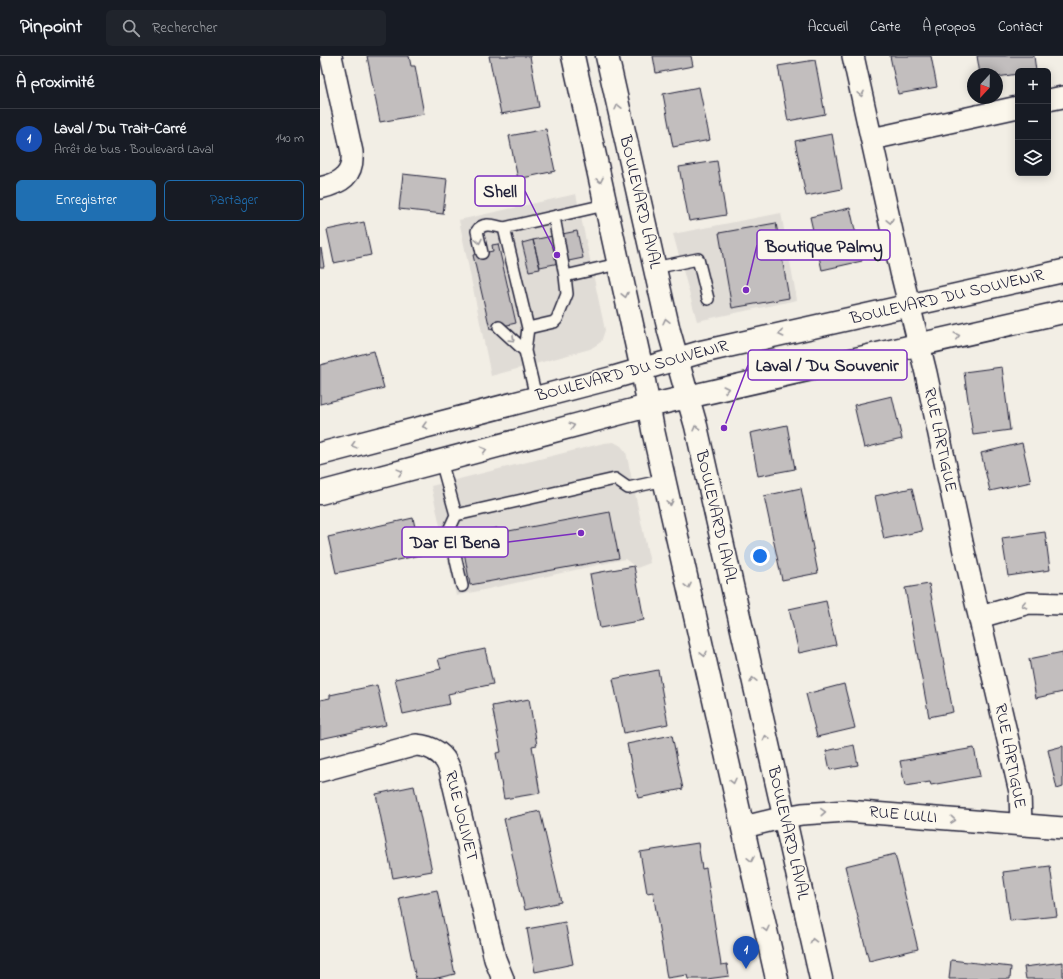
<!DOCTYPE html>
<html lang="fr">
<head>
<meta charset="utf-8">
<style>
	:root { --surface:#171b24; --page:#20242c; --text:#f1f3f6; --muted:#9ea1a6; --line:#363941; --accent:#1f6fb2 }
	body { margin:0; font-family:"Indie Flower",sans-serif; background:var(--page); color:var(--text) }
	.controls { position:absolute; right:12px; top:12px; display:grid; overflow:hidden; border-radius:6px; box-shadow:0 2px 10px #0003 }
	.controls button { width:36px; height:36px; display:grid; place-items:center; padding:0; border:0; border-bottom:1px solid var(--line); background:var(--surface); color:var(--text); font:20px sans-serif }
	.compass { position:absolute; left:647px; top:12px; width:36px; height:36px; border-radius:50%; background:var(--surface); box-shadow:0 2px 10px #0003; rotate:202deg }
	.you { position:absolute; left:440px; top:500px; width:14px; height:14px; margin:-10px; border:3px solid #fff; border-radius:50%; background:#1a73e8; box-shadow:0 0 0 6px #1a73e833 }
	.badge { display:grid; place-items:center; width:26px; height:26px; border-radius:50%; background:var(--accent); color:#fff; font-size:13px; font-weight:700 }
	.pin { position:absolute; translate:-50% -33px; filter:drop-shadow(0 1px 2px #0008) }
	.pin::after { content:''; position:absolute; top:21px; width:14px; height:12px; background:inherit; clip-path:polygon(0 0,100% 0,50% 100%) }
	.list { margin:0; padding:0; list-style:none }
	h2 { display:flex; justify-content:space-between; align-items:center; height:52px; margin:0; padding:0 16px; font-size:17px }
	h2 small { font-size:13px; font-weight:400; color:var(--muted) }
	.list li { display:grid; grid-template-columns:26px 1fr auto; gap:12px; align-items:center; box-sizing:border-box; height:60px; padding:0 16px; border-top:1px solid var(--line) }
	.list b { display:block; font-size:15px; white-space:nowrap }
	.list p { margin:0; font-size:13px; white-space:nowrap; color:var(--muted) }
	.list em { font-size:13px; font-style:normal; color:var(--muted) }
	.actions { display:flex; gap:8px; padding:12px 16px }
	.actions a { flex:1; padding:9px 0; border:1px solid var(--accent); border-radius:6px; text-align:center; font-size:14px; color:var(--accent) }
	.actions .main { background:var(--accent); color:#fff }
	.icon { flex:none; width:22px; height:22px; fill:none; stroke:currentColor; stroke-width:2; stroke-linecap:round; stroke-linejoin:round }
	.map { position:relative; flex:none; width:743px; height:923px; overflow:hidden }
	header { display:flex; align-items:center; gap:24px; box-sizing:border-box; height:56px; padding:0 20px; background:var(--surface); border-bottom:1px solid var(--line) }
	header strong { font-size:19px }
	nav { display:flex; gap:22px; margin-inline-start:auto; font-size:14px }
	.search { width:280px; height:36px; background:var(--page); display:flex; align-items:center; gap:10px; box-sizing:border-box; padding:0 14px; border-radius:6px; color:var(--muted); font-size:15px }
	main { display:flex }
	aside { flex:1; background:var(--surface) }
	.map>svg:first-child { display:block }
	.built { fill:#e0dcd6 }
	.building { fill:#c2bebe; stroke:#22223b }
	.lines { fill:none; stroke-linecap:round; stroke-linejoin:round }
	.lane-casing { stroke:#22223b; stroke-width:14 }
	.street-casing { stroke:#22223b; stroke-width:24 }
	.secondary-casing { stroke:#22223b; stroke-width:25 }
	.lane { stroke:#fbf7ec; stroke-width:11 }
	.street { stroke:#fbf7ec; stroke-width:21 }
	.secondary { stroke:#fbf7ec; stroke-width:22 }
	.oneway { stroke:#99979c }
	.labels { text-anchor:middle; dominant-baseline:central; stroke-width:3.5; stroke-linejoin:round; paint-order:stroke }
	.street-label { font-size:17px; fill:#22223b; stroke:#fbf7ec }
	.leader { fill:none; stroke:#7b2cbf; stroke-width:1.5 }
	.callout-dot { fill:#7b2cbf; stroke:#fbf7ec; stroke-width:1.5 }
	.callout { fill:#fbf7ec; stroke:#7b2cbf; stroke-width:1.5 }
	.callout-label { font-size:18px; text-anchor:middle; font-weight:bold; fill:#22223b }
</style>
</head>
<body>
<header>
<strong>Pinpoint</strong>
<div class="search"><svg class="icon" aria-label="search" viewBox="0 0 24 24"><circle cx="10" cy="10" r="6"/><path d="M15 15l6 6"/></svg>Rechercher</div>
<nav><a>Accueil</a><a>Carte</a><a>À propos</a><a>Contact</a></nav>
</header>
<main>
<aside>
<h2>À proximité<small></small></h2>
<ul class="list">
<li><span class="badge" style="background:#1a4fb4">1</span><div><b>Laval / Du Trait-Carré</b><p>Arrêt de bus · Boulevard Laval</p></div><em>140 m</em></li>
</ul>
<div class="actions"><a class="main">Enregistrer</a><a>Partager</a></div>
</aside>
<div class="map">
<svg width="743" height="923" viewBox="0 0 743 923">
	<rect width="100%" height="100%" fill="#f2eee5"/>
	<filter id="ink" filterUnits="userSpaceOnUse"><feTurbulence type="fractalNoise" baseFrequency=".025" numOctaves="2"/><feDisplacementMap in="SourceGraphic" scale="8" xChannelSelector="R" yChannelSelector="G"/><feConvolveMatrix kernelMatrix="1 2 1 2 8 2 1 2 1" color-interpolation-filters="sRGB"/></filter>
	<g filter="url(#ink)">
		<!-- built -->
		<path class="built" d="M256,138l29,136 -4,12 -11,7 -99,27 -32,-156z
			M461,157l16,87 -100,21 -24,-87z
			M294,386l7,4 5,6 24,111 -13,5 -12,-9 -169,37 -25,-110 173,-43z"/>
		<!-- building -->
		<path class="building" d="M47,0h42l2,10h4l9,48 -44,8z
			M169,0h41l9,51 -38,7z
			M333,0h38l2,10 -37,7z
			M570,0h41l6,31 -39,7z
			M657,0h57l2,15h-18v3l-21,3v-3h-17z
			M495,4l10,54 -37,7 -10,-55z
			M379,31l11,53 -37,7 -10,-53z
			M226,73l9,42 -37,8 -9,-43z
			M512,78l10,55 -36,7 -11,-55z
			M397,105l9,54 -37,6 -10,-54z
			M83,118l44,5 -4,35 -44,-5z
			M530,152l12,53 -40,9 -12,-53z
			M44,166l7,33 -37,8 -7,-33z
			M456,167l13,75 -57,10 -13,-75z
			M257,175l6,27 -43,9 -7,-27z
			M213,184l7,29 -11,2 -7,-28z
			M178,188l18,79 -26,6 -17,-74 20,-4 -1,-6z
			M1,192l3,19h-4v-18z
			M54,295l10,37 -64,16v-39z
			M682,311l8,63 -37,5 -9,-63z
			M572,340l10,43 -38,9 -10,-43z
			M467,369l8,44 -37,7 -8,-43z
			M702,387l9,39 -41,9 -9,-38z
			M481,432l17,85 -36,7 -18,-84z
			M592,432l10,43 -38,8 -9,-43z
			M290,456l9,46 -149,27 -9,-50 36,-7 1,5z
			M93,462l8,37 -85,18 -8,-36z
			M725,476l5,38 -42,6 -6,-38z
			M314,510l10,54 -44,8 -10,-54z
			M609,528l24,128 -24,5 -24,-129z
			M506,545l10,44 -37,8 -10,-44z
			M165,593l8,35 -45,10 2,10 -47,10 -8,-35 46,-10 -3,-10z
			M743,596v40l-27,6 -7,-39z
			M338,614l10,54 -44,9 -11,-54z
			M524,628l11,44 -38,9 -11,-43z
			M57,629l9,40 -66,14v-39l10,-2v-3z
			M209,643l8,46 -5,1 8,47 -36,6 -8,-46 5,-1 -9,-46z
			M352,679l11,54 -45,9 -11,-54z
			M534,689l4,20 -28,5 -4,-19z
			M743,690v41l-6,2 -9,-39z
			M654,692l6,28 -49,9 -1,-3 -25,4 -5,-25z
			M94,730l18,85 -39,7 -17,-84z
			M220,755l21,91 -36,8 -21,-91z
			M378,787l4,26 4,-1 15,97 6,-1 2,12 -22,3h-19l-1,-4 -20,3 -14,-86 -6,1 -7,-41z
			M575,798l23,95 -49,12 -24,-95z
			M730,810l7,50 -47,5 -7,-49z
			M117,834l18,84 -22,5h-17l-17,-81z
			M245,866l8,42 -38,8 -8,-43z
			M631,904l60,7 -1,12h-61z
			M743,906v17h-37l-2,-12z"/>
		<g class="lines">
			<defs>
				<path id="lane" d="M234,161l11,59
					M162,197l-5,-22c6,-10 18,-5 27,-3
					M334,212l44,-9 10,40
					M179,271l26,24
					M208,272l26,-6 3,-3 10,-25 -2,-18 53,-12
					M216,341l-11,-46 3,-23 -24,-100 101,-23
					M121,405l15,54 159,-36 13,9 37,-8
					M136,459l-7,15 13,56"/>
				<path id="street" d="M533,0l48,216 25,101 37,174 57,245 1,33
					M728,44l15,-3
					M552,83l146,-32
					M0,132c21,-5 34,-12 32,-36l-21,-96
					M660,561l49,-14 34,1
					M0,715l96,-26c16,1 29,9 34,25l45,189 8,20
					M424,771l41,-10 17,-3 45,-3 216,17"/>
				<path id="secondary" d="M253,0l69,314 11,60 124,549
					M287,0l62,275 27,95 125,553
					M0,398l292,-76 89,-26 362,-81
					M0,437l328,-87 415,-94"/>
			</defs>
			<!-- lane casing -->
			<use href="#lane" class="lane-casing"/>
			<!-- street casing -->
			<use href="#street" class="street-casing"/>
			<!-- secondary casing -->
			<use href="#secondary" class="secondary-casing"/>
			<!-- lane -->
			<use href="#lane" class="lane"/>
			<!-- street -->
			<use href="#street" class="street"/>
			<!-- secondary -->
			<use href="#secondary" class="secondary"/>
		</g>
		<!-- one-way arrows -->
		<defs><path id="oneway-chevron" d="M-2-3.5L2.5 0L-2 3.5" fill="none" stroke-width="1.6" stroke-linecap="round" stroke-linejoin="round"/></defs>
		<g class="oneway">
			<use href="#oneway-chevron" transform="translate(541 38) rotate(78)"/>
			<use href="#oneway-chevron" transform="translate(298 51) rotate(-103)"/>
			<use href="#oneway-chevron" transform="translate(280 124) rotate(78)"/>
			<use href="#oneway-chevron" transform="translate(570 165) rotate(78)"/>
			<use href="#oneway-chevron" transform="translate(159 185) rotate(79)"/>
			<use href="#oneway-chevron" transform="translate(305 239) rotate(78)"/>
			<use href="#oneway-chevron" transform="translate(346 265) rotate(-103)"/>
			<use href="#oneway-chevron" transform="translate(461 278) rotate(167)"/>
			<use href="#oneway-chevron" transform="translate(637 280) rotate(-13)"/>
			<use href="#oneway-chevron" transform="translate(192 283) rotate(44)"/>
			<use href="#oneway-chevron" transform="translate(406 333) rotate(-14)"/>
			<use href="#oneway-chevron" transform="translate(105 370) rotate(165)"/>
			<use href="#oneway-chevron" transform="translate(252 370) rotate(-15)"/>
			<use href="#oneway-chevron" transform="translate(376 372) rotate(-104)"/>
			<use href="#oneway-chevron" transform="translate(34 389) rotate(165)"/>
			<use href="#oneway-chevron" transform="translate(164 394) rotate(-15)"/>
			<use href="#oneway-chevron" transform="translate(80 416) rotate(-15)"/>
			<use href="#oneway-chevron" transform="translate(350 447) rotate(78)"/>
			<use href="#oneway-chevron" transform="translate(368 530) rotate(78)"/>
			<use href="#oneway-chevron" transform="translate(704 549) rotate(167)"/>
			<use href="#oneway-chevron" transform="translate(384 598) rotate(77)"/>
			<use href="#oneway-chevron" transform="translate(433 624) rotate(-103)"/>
			<use href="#oneway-chevron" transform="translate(446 682) rotate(-103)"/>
			<use href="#oneway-chevron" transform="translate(413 725) rotate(77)"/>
			<use href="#oneway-chevron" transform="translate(503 756) rotate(-4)"/>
			<use href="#oneway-chevron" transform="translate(633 764) rotate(5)"/>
			<use href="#oneway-chevron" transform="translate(431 803) rotate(78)"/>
			<use href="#oneway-chevron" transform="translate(446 873) rotate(77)"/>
			<use href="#oneway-chevron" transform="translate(493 885) rotate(-103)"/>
		</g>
	</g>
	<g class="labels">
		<!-- street labels -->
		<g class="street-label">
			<text transform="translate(320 146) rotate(77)">BOULEVARD LAVAL</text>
			<text transform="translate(627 241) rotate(-13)">BOULEVARD DU SOUVENIR</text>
			<text transform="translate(312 315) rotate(-15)">BOULEVARD DU SOUVENIR</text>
			<text transform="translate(620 384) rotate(78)">RUE LARTIGUE</text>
			<text transform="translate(396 461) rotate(77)">BOULEVARD LAVAL</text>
			<text transform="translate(690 700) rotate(79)">RUE LARTIGUE</text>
			<text transform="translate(583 759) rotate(5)">RUE LULLI</text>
			<text transform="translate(141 760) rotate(76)">RUE JOLIVET</text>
			<text transform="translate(468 777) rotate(77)">BOULEVARD LAVAL</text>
		</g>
	</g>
	<!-- callouts -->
	<path class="leader" d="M237 199L205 135M426 234L437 189M404 372L428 309M261 477L188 486"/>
	<g class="callout-dot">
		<circle cx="237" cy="199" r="4"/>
		<circle cx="426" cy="234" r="4"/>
		<circle cx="404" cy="372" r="4"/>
		<circle cx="261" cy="477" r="4"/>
	</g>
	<g class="callout">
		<rect x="155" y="120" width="50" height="30" rx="4"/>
		<rect x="437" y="174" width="133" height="30" rx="4"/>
		<rect x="428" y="294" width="159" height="30" rx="4"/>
		<rect x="82" y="471" width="106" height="30" rx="4"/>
	</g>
	<g class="callout-label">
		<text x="180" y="141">Shell</text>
		<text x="504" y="196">Boutique Palmy</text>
		<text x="507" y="315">Laval / Du Souvenir</text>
		<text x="135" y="492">Dar El Bena</text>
	</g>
</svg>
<div class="controls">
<button>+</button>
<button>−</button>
<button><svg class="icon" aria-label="layers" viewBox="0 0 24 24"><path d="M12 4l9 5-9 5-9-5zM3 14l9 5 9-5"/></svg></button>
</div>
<svg class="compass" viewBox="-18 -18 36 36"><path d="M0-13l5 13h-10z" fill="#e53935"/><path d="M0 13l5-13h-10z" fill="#9ea1a6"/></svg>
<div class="you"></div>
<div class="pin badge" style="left:426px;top:913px;background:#1a4fb4">1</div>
</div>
</main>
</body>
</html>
